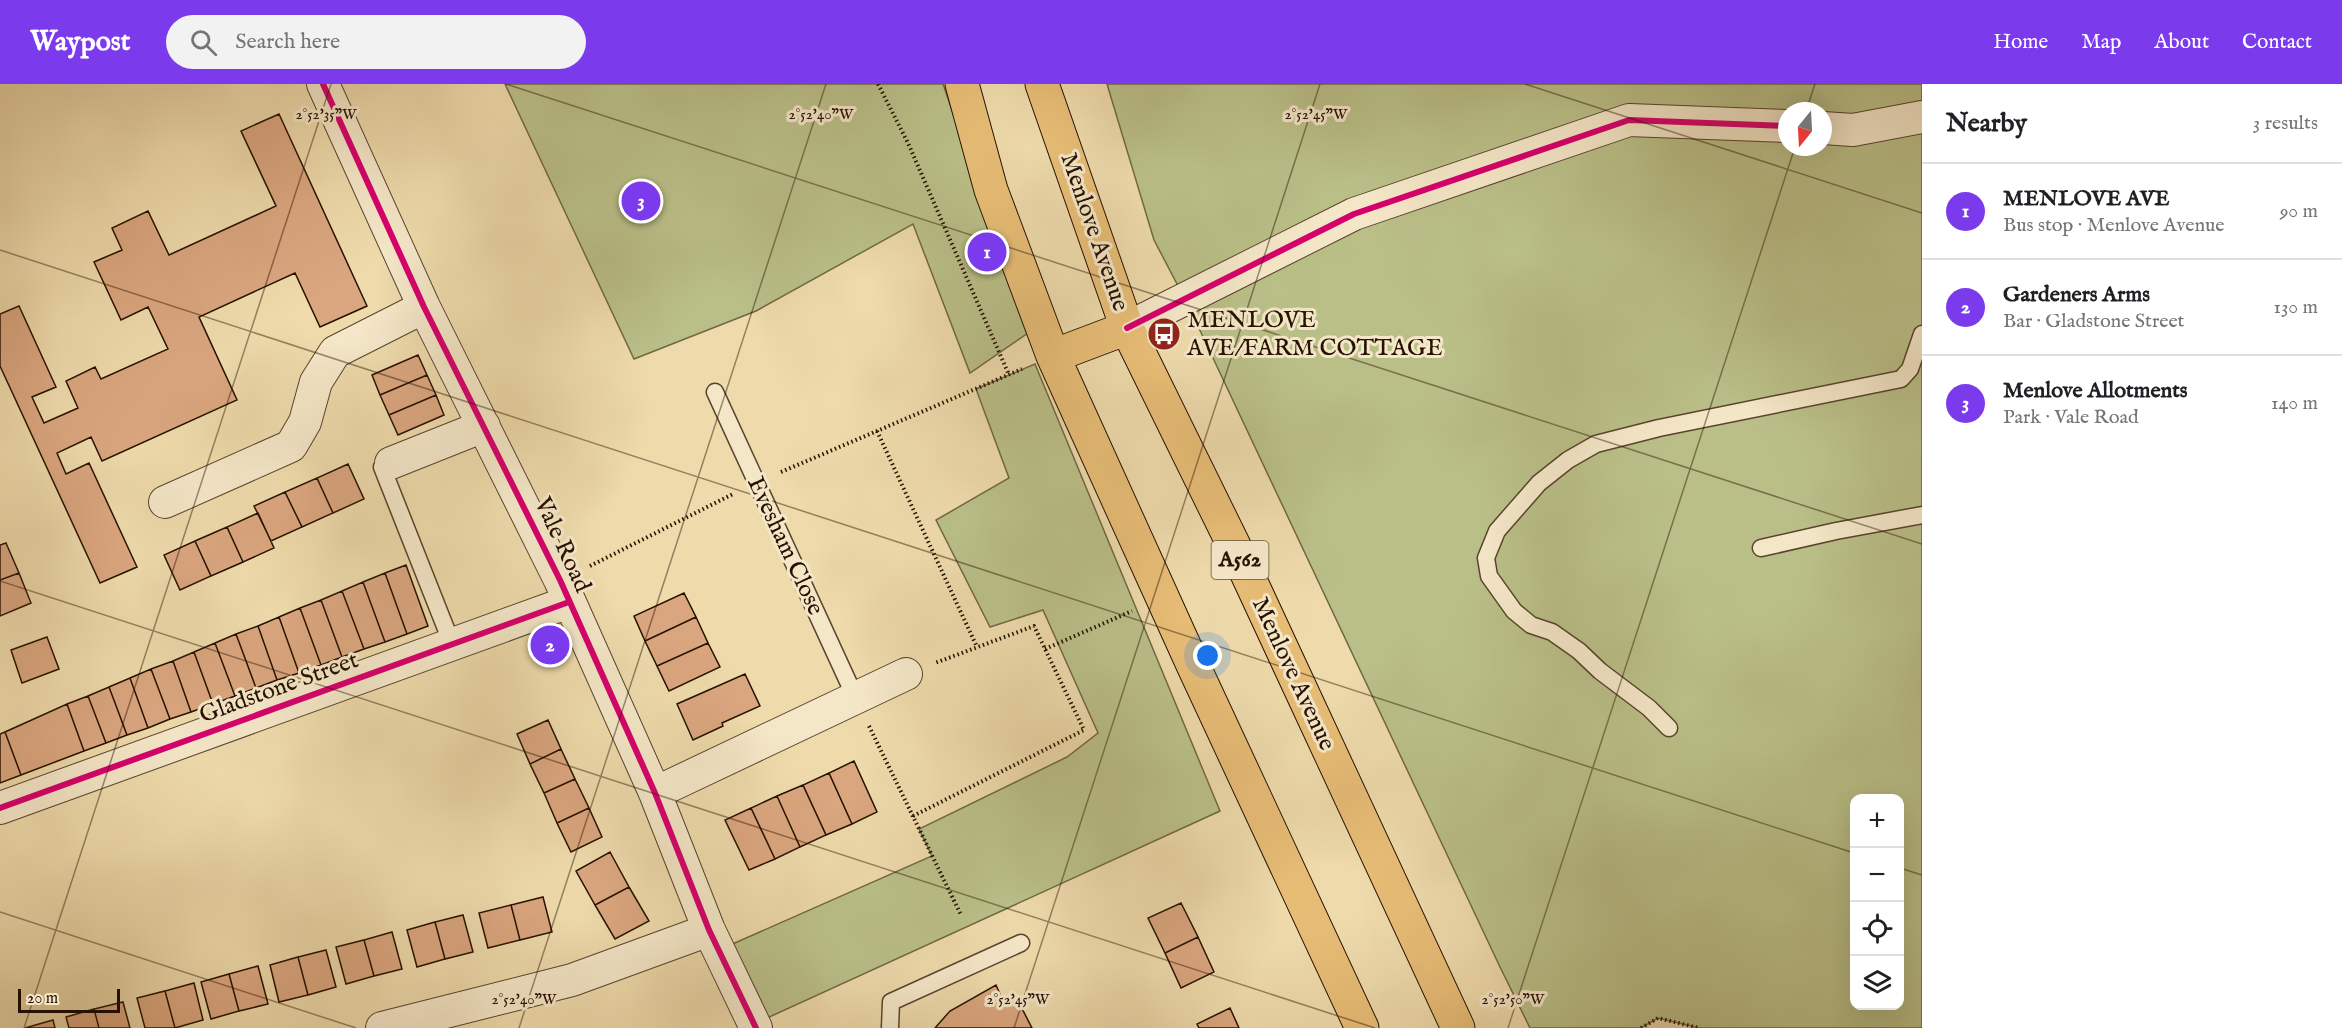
<!DOCTYPE html>
<html lang="en">
<head>
<meta charset="utf-8">
<style>
	:root { --surface:#fff; --page:#f2f2f2; --text:#202124; --muted:#757577; --line:#e0e0e0; --accent:#7c3aed }
	body { margin:0; font-family:"IM FELL English",serif; background:var(--page); color:var(--text) }
	.controls { position:absolute; right:18px; bottom:18px; display:grid; overflow:hidden; border-radius:12px; box-shadow:0 6px 24px #0002 }
	.controls button { width:54px; height:54px; display:grid; place-items:center; padding:0; border:0; border-bottom:2px solid var(--line); background:var(--surface); color:var(--text); font:30px sans-serif }
	.compass { position:absolute; left:1778px; top:18px; width:54px; height:54px; border-radius:50%; background:var(--surface); box-shadow:0 6px 24px #0002; rotate:198deg }
	.scale { position:absolute; left:18px; bottom:15px; width:102px; box-sizing:border-box; padding-left:6px; border:3px solid #261101; border-top:0; font-size:16px; line-height:21px; white-space:nowrap; color:#261101; -webkit-text-stroke:4px #f4e7c8; paint-order:stroke }
	.you { position:absolute; left:1208px; top:572px; width:21px; height:21px; margin:-15px; border:4px solid #fff; border-radius:50%; background:#1a73e8; box-shadow:0 0 0 9px #1a73e833 }
	.badge { display:grid; place-items:center; width:39px; height:39px; border-radius:50%; background:var(--accent); color:#fff; font-size:20px; font-weight:700 }
	.pin { position:absolute; translate:-50% -50%; border:3px solid #fff; box-shadow:0 2px 6px #0006 }
	.list { margin:0; padding:0; list-style:none }
	h2 { display:flex; justify-content:space-between; align-items:center; height:78px; margin:0; padding:0 24px; font-size:26px }
	h2 small { font-size:20px; font-weight:400; color:var(--muted) }
	.list li { display:grid; grid-template-columns:39px 1fr auto; gap:18px; align-items:center; box-sizing:border-box; height:96px; padding:0 24px; border-top:2px solid var(--line) }
	.list b { display:block; font-size:22px; white-space:nowrap }
	.list p { margin:0; font-size:20px; white-space:nowrap; color:var(--muted) }
	.list em { font-size:20px; font-style:normal; color:var(--muted) }
	.icon { flex:none; width:33px; height:33px; fill:none; stroke:currentColor; stroke-width:2; stroke-linecap:round; stroke-linejoin:round }
	.map { position:relative; flex:none; width:1922px; height:944px; overflow:hidden }
	header { display:flex; align-items:center; gap:36px; box-sizing:border-box; height:84px; padding:0 30px; background:var(--accent); color:#fff }
	header strong { font-size:28px }
	nav { display:flex; gap:33px; margin-inline-start:auto; font-size:21px }
	.search { width:420px; height:54px; background:var(--page); display:flex; align-items:center; gap:15px; box-sizing:border-box; padding:0 21px; border-radius:33px; color:var(--muted); font-size:22px }
	main { display:flex }
	aside { flex:1; background:var(--surface) }
	.map>svg:first-child { display:block }
	.green { fill:#babf88; stroke:#706844; stroke-width:1.5; fill-rule:evenodd }
	.building { fill:#daa67f; stroke:#261101; stroke-width:1.5 }
	.lines { fill:none; stroke-linecap:round; stroke-linejoin:round }
	.lane-casing { stroke:#58432c; stroke-width:19 }
	.street-casing { stroke:#58432c; stroke-width:34 }
	.highway-casing { stroke:#261101; stroke-width:35 }
	.path { stroke:#261101; stroke-width:4; stroke-dasharray:1.5 3; stroke-linecap:butt }
	.lane { stroke:#f4e7c8; stroke-width:16 }
	.street { stroke:#f4e7c8; stroke-width:32 }
	.highway { stroke:#e7bd76; stroke-width:33 }
	.cycleway-casing { stroke:#f4e7c8; stroke-width:10 }
	.cycleway { stroke:#d6006c; stroke-width:6 }
	.ticks { fill:none; stroke:#261101; stroke-width:1.5; stroke-opacity:0.45 }
	.labels { text-anchor:middle; dominant-baseline:central; stroke-width:6; stroke-linejoin:round; paint-order:stroke }
	.shield { fill:#f4e7c8; stroke:#64513d; stroke-width:1.5 }
	.shield-label { font-size:22px; font-weight:bold; fill:#261101 }
	.street-label { font-size:24px; fill:#261101; stroke:#f4e7c8 }
	.poi-label { font-size:24px; fill:#261101; stroke:#f4e7c8; text-anchor:start }
	.ticks-label { font-size:15px; text-anchor:middle; fill:#261101; stroke:#f4e7c8; stroke-width:6; stroke-linejoin:round; paint-order:stroke }
</style>
</head>
<body>
<header>
<strong>Waypost</strong>
<div class="search"><svg class="icon" aria-label="search" viewBox="0 0 24 24"><circle cx="10" cy="10" r="6"/><path d="M15 15l6 6"/></svg>Search here</div>
<nav><a>Home</a><a>Map</a><a>About</a><a>Contact</a></nav>
</header>
<main>
<div class="map">
<svg width="1922" height="944" viewBox="0 0 1922 944">
	<rect width="100%" height="100%" fill="#eedaab"/>
	<filter id="stains"><feTurbulence type="fractalNoise" baseFrequency=".00333" numOctaves="4"/><feColorMatrix values="0 0 0 0 .2 0 0 0 0 .09 0 0 0 0 .02 0 0 0 .5 -.17"/></filter>
	<radialGradient id="worn" r=".72"><stop offset=".6" stop-color="#630" stop-opacity="0"/><stop offset="1" stop-color="#630" stop-opacity=".3"/></radialGradient>
	<!-- green -->
	<path class="green" d="M505,0h438l85,249 -58,40 -57,-149 -157,87 -122,48z
		M1107,0h815v944h-223l-41,-10 -17,10h-111l-30,-61 -312,-662 -34,-65zM1787,27h36v36h-36zM1854,714h46v208h-46z
		M1035,280l185,447 -466,213 -35,-74 213,-94 -13,-27 148,-72 31,-24 -55,-123 -53,17 -54,-107 73,-42 -33,-89z"/>
	<!-- building -->
	<path class="building" d="M279,30l88,192 -47,21 -25,-54 -96,44 38,83 -135,61 -11,-24 -34,16 9,21 23,-11 48,104 -37,16 -100,-217v-52l19,-8 37,81 -24,10 12,26 34,-15 -12,-27 29,-14 6,12 67,-30 -20,-42 -27,13 -27,-58 28,-12 -10,-22 36,-17 21,44 107,-49 -35,-75z
		M418,271l9,20 -47,20 -8,-20z
		M427,291l9,20 -47,20 -9,-20z
		M436,311l8,20 -46,20 -9,-20z
		M348,380l16,35 -31,14 -16,-35z
		M317,394l16,35 -31,14 -17,-35z
		M285,408l17,35 -31,14 -17,-35z
		M258,429l16,35 -31,14 -16,-35z
		M227,443l16,35 -32,14 -16,-35z
		M195,457l16,35 -31,14 -16,-35z
		M6,459l13,30 -19,7v-35z
		M406,481l22,61 -21,8 -22,-61z
		M19,489l12,30 -31,13v-36z
		M385,489l22,61 -22,8 -22,-60z
		M363,498l22,60 -21,7 -22,-58z
		M342,507l22,58 -22,8 -21,-57z
		M684,509l12,24 -51,24 -11,-25z
		M321,516l21,57 -21,8 -21,-57z
		M300,524l21,57 -22,8 -20,-56z
		M279,533l20,56 -22,7 -19,-54z
		M696,533l12,26 -51,23 -12,-25z
		M258,542l19,54 -21,8 -20,-54z
		M236,550l20,54 -21,8 -20,-53z
		M47,553l12,32 -37,14 -11,-33z
		M215,559l20,53 -22,8 -19,-52z
		M708,559l12,24 -51,24 -12,-25z
		M194,568l19,52 -22,8 -18,-51z
		M173,577l18,51 -21,7 -19,-50z
		M151,585l19,50 -22,9 -18,-50z
		M745,590l15,32 -38,17 1,3 -30,14 -16,-36z
		M130,594l18,50 -21,7 -18,-48z
		M109,603l18,48 -21,8 -18,-47z
		M88,612l18,47 -22,8 -17,-47z
		M67,620l17,47 -63,24 -16,-43z
		M548,636l13,29 -31,15 -13,-30z
		M5,648l16,43 -21,8v-49z
		M561,665l14,30 -31,14 -14,-29z
		M854,677l23,51 -25,12 -23,-51z
		M829,689l23,51 -26,11 -23,-50z
		M575,695l14,29 -32,15 -13,-30z
		M803,701l23,50 -26,12 -23,-51z
		M777,712l23,51 -25,12 -24,-51z
		M589,724l13,29 -31,15 -14,-29z
		M751,724l24,51 -26,11 -24,-50z
		M610,768l19,35 -34,18 -19,-34z
		M629,803l20,34 -34,18 -20,-34z
		M543,813l9,35 -32,8 -9,-35z
		M1181,819l17,34 -33,16 -17,-35z
		M511,821l9,35 -32,8 -9,-35z
		M463,831l10,37 -28,7 -10,-37z
		M435,838l10,37 -28,8 -10,-37z
		M392,848l10,37 -28,7 -10,-36z
		M1198,853l16,35 -33,16 -16,-35z
		M364,856l10,36 -28,8 -10,-37z
		M326,866l10,37 -28,8 -10,-38z
		M298,873l10,38 -29,7 -9,-37z
		M258,882l10,38 -29,7 -10,-37z
		M229,890l10,37 -28,8 -10,-37z
		M194,899l9,37 -28,8 -10,-37z
		M996,901l7,16 12,-6 17,33h-97l15,-17z
		M165,907l10,37h-30l-8,-30z
		M123,918l7,26h-31l-5,-19z
		M1230,924l9,20h-40l-2,-4z
		M94,925l5,19h-30l-3,-11z
		M53,936l2,8h-30z"/>
	<g class="lines">
		<defs>
			<path id="lane" d="M715,308l141,307
				M391,379l-9,4 70,177
				M1761,464l75,-17 86,-16
				M1669,644l-20,-20 -49,-37 -21,-20 -27,-19 -21,-7 -17,-14 -25,-35 -3,-18 11,-27 42,-48 29,-23 28,-16 63,-16 242,-49 9,-10 12,-35
				M890,944l1,-26 130,-59"/>
			<path id="street" d="M323,0l101,223 136,273 95,213 54,137 47,98
				M1823,44l30,2 69,-13
				M1127,244l227,-114 275,-94 158,6
				M391,379l93,-37
				M165,418l126,-56 14,-24 11,-40 19,-30 89,-45
				M655,709l251,-119
				M0,724l569,-206
				M382,944l190,-48 137,-50"/>
			<path id="highway" d="M962,0l29,106 62,166 140,309 169,363
				M1042,0l85,244 110,224 221,476
				M1053,272l74,-28"/>
		</defs>
		<!-- lane casing -->
		<use href="#lane" class="lane-casing"/>
		<!-- street casing -->
		<use href="#street" class="street-casing"/>
		<!-- highway casing -->
		<use href="#highway" class="highway-casing"/>
		<!-- path -->
		<path class="path" d="M878,0l30,59 101,232
			M877,347l100,216
			M781,388l241,-103
			M590,482l143,-72
			M1045,565l87,-38
			M869,642l92,189
			M913,732l171,-86 -50,-104 -99,37
			M1641,944l17,-10 41,10"/>
		<!-- lane -->
		<use href="#lane" class="lane"/>
		<!-- street -->
		<use href="#street" class="street"/>
		<!-- highway -->
		<use href="#highway" class="highway"/>
		<defs>
			<path id="cycleway" d="M323,0l101,223 136,273 95,213 54,137 47,98
				M1127,244l227,-114 275,-94 158,6
				M0,724l569,-206"/>
		</defs>
		<!-- cycleway casing -->
		<use href="#cycleway" class="cycleway-casing"/>
		<!-- cycleway -->
		<use href="#cycleway" class="cycleway"/>
	</g>
	<!-- ticks -->
	<path class="ticks" d="M506,0l1416,460M1525,0l397,129M1806,27l9,-27M0,166l1854,603M0,497l1375,447M1900,784l22,7M0,828l356,116M24,944l307,-944M519,944l307,-944M1014,944l306,-944M1508,944l287,-881"/>
	<!-- icons -->
	<defs>
		<symbol id="bus-disc" viewBox="-11 -11 22 22"><circle r="9.5" fill="#8f2418" stroke="#f4e7c8"/><path d="M-5-6H5V4H4V6H2V4H-2V6H-4V4H-5ZM-3.5-4V0h7V-4ZM-3.5 1.2v1.5H-2V1.2ZM2 1.2v1.5H3.5V1.2Z" fill="#fff"/></symbol>
	</defs>
	<g fill-rule="evenodd">
		<use href="#bus-disc" x="1145" y="231" width="38" height="38"/>
	</g>
	<g class="labels">
		<!-- shield labels -->
		<rect class="shield" x="1211.5" y="457" width="57" height="38" rx="4.5"/>
		<g class="shield-label">
			<text x="1240" y="476">A562</text>
		</g>
		<!-- street labels -->
		<g class="street-label">
			<text transform="translate(1094 148) rotate(71)">Menlove Avenue</text>
			<text transform="translate(562 461) rotate(65)">Vale Road</text>
			<text transform="translate(785 462) rotate(65)">Evesham Close</text>
			<text transform="translate(1293 590) rotate(65)">Menlove Avenue</text>
			<text transform="translate(279 604) rotate(-20)">Gladstone Street</text>
		</g>
		<!-- poi labels -->
		<g class="poi-label">
			<text x="1187" y="236">MENLOVE<tspan x="1187" dy="28">AVE/FARM COTTAGE</tspan></text>
		</g>
	</g>
	<g class="ticks-label">
		<text x="326" y="35">2°52'35"W</text>
		<text x="821" y="35">2°52'40"W</text>
		<text x="1316" y="35">2°52'45"W</text>
		<text x="524" y="920">2°52'40"W</text>
		<text x="1018" y="920">2°52'45"W</text>
		<text x="1513" y="920">2°52'50"W</text>
	</g>
	<rect width="100%" height="100%" filter="url(#stains)"/>
	<rect width="100%" height="100%" fill="url(#worn)"/>
</svg>
<div class="controls">
<button>+</button>
<button>−</button>
<button><svg class="icon" aria-label="locate" viewBox="0 0 24 24"><circle cx="12" cy="12" r="6"/><path d="M12 2v4M12 18v4M2 12h4M18 12h4"/></svg></button>
<button><svg class="icon" aria-label="layers" viewBox="0 0 24 24"><path d="M12 4l9 5-9 5-9-5zM3 14l9 5 9-5"/></svg></button>
</div>
<svg class="compass" viewBox="-18 -18 36 36"><path d="M0-13l5 13h-10z" fill="#e53935"/><path d="M0 13l5-13h-10z" fill="#757577"/></svg>
<div class="scale">20 m</div>
<div class="you"></div>
<div class="pin badge" style="left:987px;top:168px">1</div>
<div class="pin badge" style="left:550px;top:561px">2</div>
<div class="pin badge" style="left:641px;top:117px">3</div>
</div>
<aside>
<h2>Nearby<small>3 results</small></h2>
<ul class="list">
<li><span class="badge">1</span><div><b>MENLOVE AVE</b><p>Bus stop · Menlove Avenue</p></div><em>90 m</em></li>
<li><span class="badge">2</span><div><b>Gardeners Arms</b><p>Bar · Gladstone Street</p></div><em>130 m</em></li>
<li><span class="badge">3</span><div><b>Menlove Allotments</b><p>Park · Vale Road</p></div><em>140 m</em></li>
</ul>
</aside>
</main>
</body>
</html>
